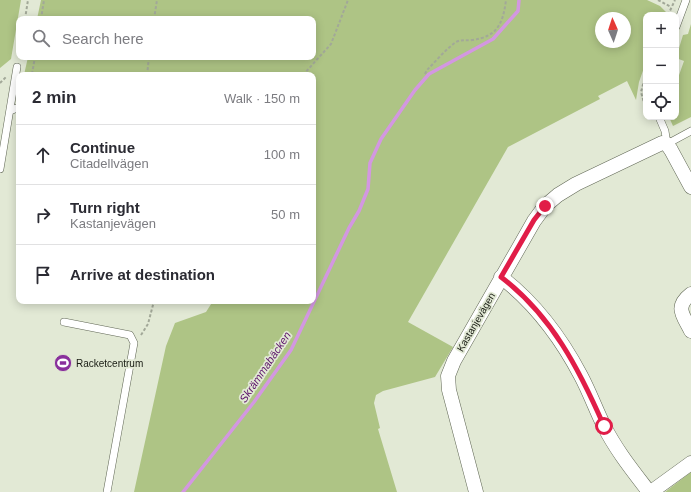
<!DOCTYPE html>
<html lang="en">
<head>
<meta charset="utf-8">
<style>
	:root { --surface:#fff; --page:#f7f7f7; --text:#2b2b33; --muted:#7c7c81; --line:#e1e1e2 }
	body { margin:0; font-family:Helvetica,sans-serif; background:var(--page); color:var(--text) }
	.controls { position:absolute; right:12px; top:12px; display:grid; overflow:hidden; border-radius:8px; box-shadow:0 2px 10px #0003 }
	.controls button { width:36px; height:36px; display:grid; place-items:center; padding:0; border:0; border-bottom:1px solid var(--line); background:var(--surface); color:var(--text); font:20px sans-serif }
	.compass { position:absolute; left:595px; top:12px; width:36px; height:36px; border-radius:50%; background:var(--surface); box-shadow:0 2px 10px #0003; rotate:357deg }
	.stop { position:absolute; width:12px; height:12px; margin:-9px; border:3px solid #e11d48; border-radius:50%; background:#fff }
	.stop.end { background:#e11d48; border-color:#fff; box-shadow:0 1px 4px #0008 }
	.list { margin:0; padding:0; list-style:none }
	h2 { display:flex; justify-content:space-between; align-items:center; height:52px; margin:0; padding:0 16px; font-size:17px }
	h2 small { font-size:13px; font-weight:400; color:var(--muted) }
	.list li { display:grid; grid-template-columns:26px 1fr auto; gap:12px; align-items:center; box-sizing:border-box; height:60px; padding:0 16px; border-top:1px solid var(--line) }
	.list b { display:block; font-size:15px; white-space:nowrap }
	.list p { margin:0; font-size:13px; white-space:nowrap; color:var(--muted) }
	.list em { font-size:13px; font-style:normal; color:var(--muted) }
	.icon { flex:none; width:22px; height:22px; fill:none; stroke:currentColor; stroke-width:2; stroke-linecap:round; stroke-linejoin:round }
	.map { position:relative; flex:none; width:691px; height:492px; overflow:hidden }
	.search { position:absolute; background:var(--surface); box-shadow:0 2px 10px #0003; left:16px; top:16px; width:300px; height:44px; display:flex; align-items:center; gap:10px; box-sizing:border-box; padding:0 14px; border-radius:8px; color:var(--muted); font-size:15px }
	.panel { position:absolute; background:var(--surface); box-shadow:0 2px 10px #0003; left:16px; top:72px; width:300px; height:232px; border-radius:8px }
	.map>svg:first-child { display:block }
	.green { fill:#aec485; fill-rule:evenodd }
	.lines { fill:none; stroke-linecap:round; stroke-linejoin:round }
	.stream { stroke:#d397e1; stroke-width:3.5 }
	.lane-casing { stroke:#606755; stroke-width:8 }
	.street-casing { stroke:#606755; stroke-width:15 }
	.path { stroke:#a2a898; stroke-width:2; stroke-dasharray:3 2; stroke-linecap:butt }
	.lane { stroke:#fff; stroke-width:7 }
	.street { stroke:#fff; stroke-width:14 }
	.route { stroke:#e11d48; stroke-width:5 }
	.labels { text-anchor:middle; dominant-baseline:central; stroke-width:3.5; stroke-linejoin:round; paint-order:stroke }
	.street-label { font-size:10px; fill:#181b13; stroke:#e2e9d5 }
	.poi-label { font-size:10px; fill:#181b13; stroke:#e2e9d5; text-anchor:start }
	.water-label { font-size:11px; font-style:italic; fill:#5c126b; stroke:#e2e9d5 }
</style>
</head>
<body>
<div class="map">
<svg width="691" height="492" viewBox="0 0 691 492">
	<rect width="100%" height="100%" fill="#e2e9d5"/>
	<!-- green -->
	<path class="green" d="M0,0h21l-10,59 -11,9z
		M41,0h606l13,6 6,6 -1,3h-19v47l-7,20 -3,18 -9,-19 -29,15 2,3 -92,48 -100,175 45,25 -18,30 -52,14 -7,4 -2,8 6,25 -2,1 19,63h-263l32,-146 9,-23 31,-11 7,-11h100v-124l2,-6h-2v-96h-289l4,-18h285v-38h-276zM601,18h24v24h-24z
		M691,24v93l-18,9 -4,-9h7v-39h2l6,-17 -8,-3 7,-23 5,-1z
		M691,472v20h-26z"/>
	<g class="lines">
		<!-- stream -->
		<path class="stream" d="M183,492l71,-90 37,-52 58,-122 10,-17 9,-22 2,-26 11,-24 34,-49 14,-16 64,-35 25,-28 1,-11"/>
		<defs>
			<path id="lane" d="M676,27l10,-27
				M10,111l9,-4
				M659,117l6,14 2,13 24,-13
				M0,169l17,-102
				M64,322l66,13 4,8 -27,149"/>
			<path id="street" d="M501,277c35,27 60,61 80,99 9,17 15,34 23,50 12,24 29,45 45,66
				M691,294c-17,13 -8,21 0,37
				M476,492l-27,-102 -1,-14 6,-15 80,-140 11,-15 13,-11 18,-11 86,-41 5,1 4,6 20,37
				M651,492l40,-29"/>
		</defs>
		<!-- lane casing -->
		<use href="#lane" class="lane-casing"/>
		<!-- street casing -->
		<use href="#street" class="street-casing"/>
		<!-- path -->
		<path class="path" d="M658,0l13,7
			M668,15l7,-15
			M25,19l3,-19
			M41,19l3,-19
			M154,19l3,-19
			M32,74l3,-17
			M32,74l7,1
			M425,74l2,-4c9,-9 19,-21 29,-28 6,-3 10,-1 16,-2 25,-3 31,-16 34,-40
			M646,74l-5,18 5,18
			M147,75l2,-18
			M303,75l28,-31 17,-44
			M0,83l6,-6
			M141,335l7,-11 6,-23"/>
		<!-- lane -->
		<use href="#lane" class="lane"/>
		<!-- street -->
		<use href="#street" class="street"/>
	</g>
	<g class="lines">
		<!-- route -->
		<path class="route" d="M545,206l-11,14 -33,57c51,39 78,92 103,149"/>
	</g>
	<!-- icons -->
	<defs>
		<symbol id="stadium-disc" viewBox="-11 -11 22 22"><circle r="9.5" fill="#89309c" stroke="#e2e9d5"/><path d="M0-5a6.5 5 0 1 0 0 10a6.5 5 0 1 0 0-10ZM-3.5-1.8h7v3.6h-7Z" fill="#fff"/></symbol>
	</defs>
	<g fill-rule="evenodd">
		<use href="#stadium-disc" x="53" y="353" width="20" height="20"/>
	</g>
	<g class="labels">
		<!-- street labels -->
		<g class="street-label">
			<text transform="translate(476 322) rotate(-60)">Kastanjevägen</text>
		</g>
		<!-- poi labels -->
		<g class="poi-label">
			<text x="76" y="363">Racketcentrum</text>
		</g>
		<!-- water labels -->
		<g class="water-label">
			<text transform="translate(265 367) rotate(-56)">Skrämmabäcken</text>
		</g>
	</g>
</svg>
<div class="controls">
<button>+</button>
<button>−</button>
<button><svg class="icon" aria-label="locate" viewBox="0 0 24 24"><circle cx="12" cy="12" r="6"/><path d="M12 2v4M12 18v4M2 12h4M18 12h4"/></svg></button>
</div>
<svg class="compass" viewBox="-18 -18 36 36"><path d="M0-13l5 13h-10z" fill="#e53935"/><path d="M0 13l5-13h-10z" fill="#7c7c81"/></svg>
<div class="stop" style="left:604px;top:426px"></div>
<div class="stop end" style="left:545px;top:206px"></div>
<div class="search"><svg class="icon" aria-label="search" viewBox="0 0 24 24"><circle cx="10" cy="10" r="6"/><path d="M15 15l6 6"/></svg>Search here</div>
<section class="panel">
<h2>2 min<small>Walk · 150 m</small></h2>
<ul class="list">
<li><svg class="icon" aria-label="ahead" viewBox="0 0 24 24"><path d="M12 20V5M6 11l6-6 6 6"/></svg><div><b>Continue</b><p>Citadellvägen</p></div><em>100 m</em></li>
<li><svg class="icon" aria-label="right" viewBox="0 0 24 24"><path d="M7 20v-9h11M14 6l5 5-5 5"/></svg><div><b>Turn right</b><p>Kastanjevägen</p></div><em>50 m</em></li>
<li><svg class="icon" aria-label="arrive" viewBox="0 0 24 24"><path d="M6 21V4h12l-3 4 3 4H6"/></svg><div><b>Arrive at destination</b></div></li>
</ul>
</section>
</div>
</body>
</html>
